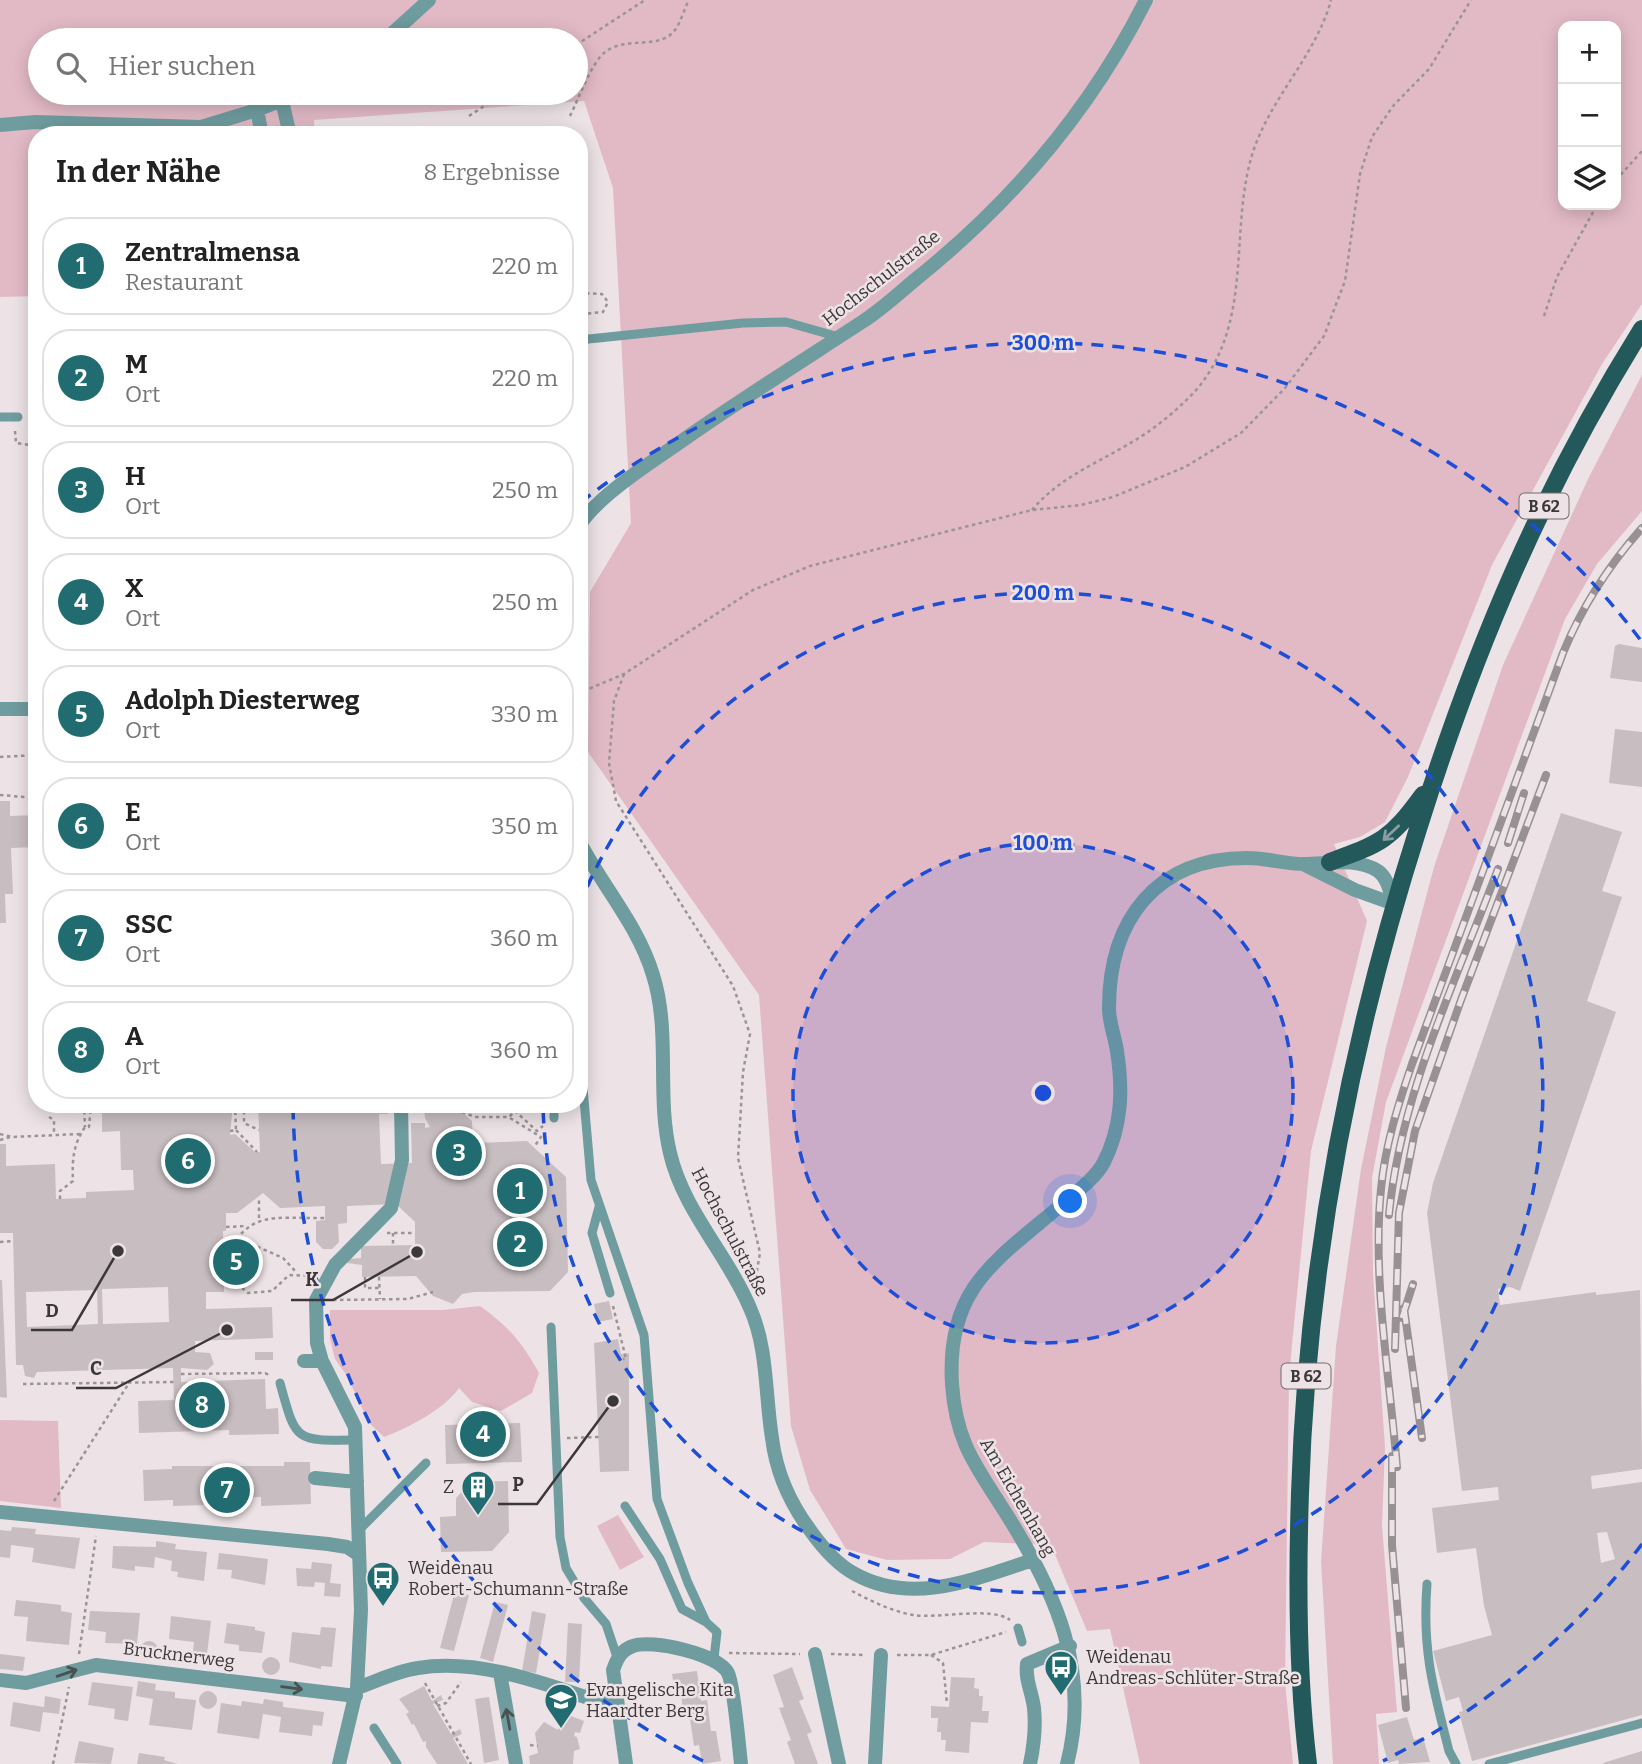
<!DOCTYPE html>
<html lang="de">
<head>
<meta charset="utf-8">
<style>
	:root { --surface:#fff; --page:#f6f6f6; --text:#222; --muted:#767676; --line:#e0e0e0; --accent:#206c70 }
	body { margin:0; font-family:Bitter,serif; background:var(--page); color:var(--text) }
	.controls { position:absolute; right:21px; top:21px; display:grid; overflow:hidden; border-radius:14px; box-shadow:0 4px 18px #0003 }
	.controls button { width:63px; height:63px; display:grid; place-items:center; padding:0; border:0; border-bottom:2px solid var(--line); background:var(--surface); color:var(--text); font:35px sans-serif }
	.you { position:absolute; left:1071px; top:1202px; width:24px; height:24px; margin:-18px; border:5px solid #fff; border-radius:50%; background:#1a73e8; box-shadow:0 0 0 10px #1a73e833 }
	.badge { display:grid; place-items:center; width:46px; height:46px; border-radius:50%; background:var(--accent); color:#fff; font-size:23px; font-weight:700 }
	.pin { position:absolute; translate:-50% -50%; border:4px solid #fff; box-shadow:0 2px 7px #0006 }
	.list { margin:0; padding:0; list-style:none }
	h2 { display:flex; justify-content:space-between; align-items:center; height:91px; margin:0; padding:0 28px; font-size:30px }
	h2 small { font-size:23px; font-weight:400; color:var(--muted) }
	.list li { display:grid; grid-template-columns:46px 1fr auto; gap:21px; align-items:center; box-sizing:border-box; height:98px; margin:0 14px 14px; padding:0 14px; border:2px solid var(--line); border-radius:28px }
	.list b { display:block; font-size:26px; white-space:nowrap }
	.list p { margin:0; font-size:23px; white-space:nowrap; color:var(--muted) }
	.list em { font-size:23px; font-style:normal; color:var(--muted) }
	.icon { flex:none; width:38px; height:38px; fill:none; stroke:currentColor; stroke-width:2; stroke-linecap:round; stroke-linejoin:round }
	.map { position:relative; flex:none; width:1642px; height:1764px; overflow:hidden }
	.search { position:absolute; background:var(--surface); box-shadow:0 4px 18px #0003; left:28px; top:28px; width:560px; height:77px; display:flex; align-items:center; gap:18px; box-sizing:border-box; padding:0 24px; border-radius:38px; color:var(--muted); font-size:26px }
	.panel { position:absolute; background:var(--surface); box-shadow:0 4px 18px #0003; left:28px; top:126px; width:560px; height:987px; border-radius:28px }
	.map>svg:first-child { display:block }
	.green { fill:#e2bac6; fill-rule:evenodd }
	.building { fill:#c8bec1; fill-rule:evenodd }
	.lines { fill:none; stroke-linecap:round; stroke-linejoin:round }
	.path { stroke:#9b9496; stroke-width:2.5; stroke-dasharray:3.5 3.5; stroke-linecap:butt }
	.lane { stroke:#6f9c9f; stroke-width:9 }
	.street { stroke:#6f9c9f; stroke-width:14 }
	.primary { stroke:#24595c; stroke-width:18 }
	.rail-casing { stroke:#989193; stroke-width:8 }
	.rail { stroke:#ede3e6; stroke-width:5; stroke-dasharray:16; stroke-linecap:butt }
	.oneway { stroke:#889ea1 }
	.oneway2 { stroke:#495152 }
	.ring { fill:none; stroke:#1d4ed8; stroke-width:3.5; stroke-dasharray:12 9 }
	.labels { text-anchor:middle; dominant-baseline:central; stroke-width:5; stroke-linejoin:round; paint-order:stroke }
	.shield { fill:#ede3e6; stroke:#716b6d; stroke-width:2 }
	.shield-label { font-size:16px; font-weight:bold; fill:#3c3839 }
	.street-label { font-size:18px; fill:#3c3839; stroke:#ede3e6 }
	.poi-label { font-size:18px; fill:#3c3839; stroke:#ede3e6; text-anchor:start }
	.centre { fill:#1d4ed8; stroke:#ede3e6; stroke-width:3.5 }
	.ring-label { font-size:21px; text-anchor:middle; font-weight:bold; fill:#1d4ed8; stroke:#ede3e6; stroke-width:5; stroke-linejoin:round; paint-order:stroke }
	.leader { fill:none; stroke:#3c3839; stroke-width:2.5 }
	.callout-dot { fill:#3c3839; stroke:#ede3e6; stroke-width:2.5 }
	.callout-label { font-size:19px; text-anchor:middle; font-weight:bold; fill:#3c3839; stroke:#ede3e6; stroke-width:5; stroke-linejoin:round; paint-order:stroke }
</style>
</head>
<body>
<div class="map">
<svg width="1642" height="1764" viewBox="0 0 1642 1764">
	<rect width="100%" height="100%" fill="#ede3e6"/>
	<!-- green -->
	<path class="green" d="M0,0h1642v304l-40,60 -110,201 -84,212 -23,45 -25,15 -26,7 33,77 -56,230 -22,225 -4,306 8,82h-153l-30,-135 -23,2 -36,-86 -67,-3 -34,17 -63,1 -41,-11 -36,-59 -19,-64 -32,-431 -171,-243 2,-160 41,-69 -18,-335 -29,-87 -270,19 1,15h-278v161l-37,1zM1563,26h53v179h-53zM40,40h536v53h-536z
		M1642,375v136l-45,53 -32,55 -179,483 -14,76 1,96 12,173 -3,78 15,187 -21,2 3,50h-46l-12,-202 15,-216 25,-177 25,-122 48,-180 69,-202 86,-188z
		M480,1306c29,21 41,35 59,67l-7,20 -31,18 -29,-9 -13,-14c-14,21 -51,40 -75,49l-15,-14 -22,-47 -12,-17 -5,-20v-29h113z
		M0,1420l58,1 3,87 -61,-7z
		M618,1515l26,42 -24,13 -23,-44z"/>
	<!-- building -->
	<path class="building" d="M1619,644l23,4v34l-32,-4 5,-32z
		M1615,729l27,3v55l-33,-4z
		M0,801h10v15l27,-1v32l-26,1 2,46h-8l1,29h-6z
		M1561,813l61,19 -20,59 20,6 -35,104 29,11 -96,279 -10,-4 -12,2 2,16 96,-13v3l44,-5 2,179 -51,7 1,13 50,-7v233l-170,46 -13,-49 4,-1 -4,-14 -13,4 -13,-50 59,-16 -8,-29 -8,-58 -39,5 -5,-45 67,-8 -1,-13 -36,4 -35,-278 6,-30zM1607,1532l8,27 -14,4 -4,-30z
		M102,1104h131l-3,31 5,-1 20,18h5l-2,-48h130v10h-9l2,50 31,-1 -1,-40h14v5l5,-1 -5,-9 -1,-11 29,-3 19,17 1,22 54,-2 39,36 2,95 -18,19 -76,1 -12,2 -9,10 -20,-8 -17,-20 -54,1v-12l-15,-2 2,-4 12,-1v-12l54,-1v-23l-19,-18 -49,2v17l-9,1 1,18 -7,7h-9l-7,-7v-21l9,-1v-14l-45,2 -17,-15 -26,20h-11v18h-3l1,61h-18v17l66,-2 1,31 -78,3v11l15,1 4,11 -7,6 -26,-2v14l84,-3 1,30 12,-1 1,26 -50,1v-5l-90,3 -1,-32 36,-1 -1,-32 -136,4 -3,6 -9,-2 -2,-11h-7l-3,-132h-13v-89h6v22l49,-2 1,35 30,-1v-6l48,-2 -1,-20h-12l-1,-39 -18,1zM168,1287l1,35 -66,2 -1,-35zM97,1290l1,34 -71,3 -1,-35z
		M0,1280h2l5,118 -7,-1z
		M609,1301l4,18 -15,3 -4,-18z
		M618,1339l3,15 8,-1v118l-29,1 -6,-129z
		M255,1352h18v8h-18z
		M520,1423l2,39 -76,2 -1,-39z
		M284,1462h26l1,42 -50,2v-9l-58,2 1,6 -31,1v-6l-29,1 -1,-31 29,-1v-3h112z
		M508,1481l1,51 -17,19 -51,1 -1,-35 16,-1v-18l15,-16z
		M12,1527l24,2 -1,5 45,4 -5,31 -43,-7 2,-14 -23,-3 -1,13 -10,-1v-27l11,1z
		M156,1541l20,3 -1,5 32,3 -3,29 -27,-4 1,-5 -7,-1 1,-10 -17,-4 -1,11 -19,-2v5l-23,-3 1,-22 43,1z
		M219,1553l49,6 -3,26 -34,-7 1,-8 -15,-1z
		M312,1562l20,2 -2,19 11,1 -1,13 -16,-1 1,-13 -10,-1 -1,5 -17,-1 -1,-18 15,1z
		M455,1591l14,4 -15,56 -14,-3z
		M16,1600l45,5v6l11,2 -3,32 -43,-4 2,-24 -14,-1z
		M495,1602l13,3 -15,57 -13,-4z
		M90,1611l50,2 -3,31 -32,-1 1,-11 -18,-2z
		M532,1611l14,3 -10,59 -14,-2z
		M171,1616l40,5 -4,33 -14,-2 1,-10 -25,-3z
		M227,1623l28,4v3l10,2 -3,21 -23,-2v-6l-15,-2z
		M568,1623l14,1 -3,58h-14z
		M321,1627l15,1 -4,39 -11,-1v3l-32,-7 3,-30 28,3z
		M140 1650a9 9 0 1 1 18 0a9 9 0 1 1-18 0Z
		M0,1654l25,3 -2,14 -23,-2z
		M262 1666a9 9 0 1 1 18 0a9 9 0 1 1-18 0Z
		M792,1667l12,32 -5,2 13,31 -5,2 11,30h-23l-8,-22 4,-2 -12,-32 5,-1 -11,-32z
		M697,1671l4,30 6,-1 4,31h5l5,30 -19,3 -3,-19 -5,1 -4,-27h-6l-4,-34 -6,1 -2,-12z
		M951,1677l24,1 -1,10 5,1v7h4l-1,15h7l-1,12 -17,-1 -2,31 -24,-2 1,-11h-5v-8h-4l1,-14h-7v-12l18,1z
		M138,1681l18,3 -1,6 20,2v6l21,2 -4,30 -43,-5 4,-26 -17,-3z
		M92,1682l41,5 -5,34 -14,-2 1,-10 -27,-4z
		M424,1686l8,15 9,-6 2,5 -10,4 18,30 9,-5 2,5 -9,4 15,26h-31l-11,-17v-6l-3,1 -9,-18 -2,1 -6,-11 3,-2 -10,-13z
		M199 1700a9 9 0 1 1 18 0a9 9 0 1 1-18 0Z
		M45,1696l16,3 -2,15 -16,-2 -3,20 -30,-6 3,-24 31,5z
		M489,1697l10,63 -15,3 -9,-64z
		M264,1699l19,3v5l41,5 -2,14 -9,-1 -1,11 -33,-4 2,-15 -18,-3 -4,25 -42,-6 4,-30 20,3 1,-5 21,3z
		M563,1713l21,8 -4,12 -5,-1 -1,4 3,1 3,12 -6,2 -1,13h-43l-1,-8 9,-3 -3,-20 9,-11 14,8z
		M1407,1717l7,23 9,-3 7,25 -31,2 -1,-4 -10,3 -10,-38z
		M79,1741l35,7 -3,16 -37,-1z
		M1642,1751v13h-38l-1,-1z
		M139,1753l26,4 -1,3 13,4h-40z"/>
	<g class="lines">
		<!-- path -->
		<path class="path" d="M576,45l69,-45
			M469,116l35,-23
			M570,116c8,-16 21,-52 34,-63 21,-18 55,-2 71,-23 6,-8 9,-21 14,-30
			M1616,180l26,-29
			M579,293l23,1 6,8 -5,10 -20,2v12
			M1544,316l13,-39 40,-72
			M15,431l1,12 21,3
			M1032,510c26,-31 61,-45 95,-65 25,-14 50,-34 70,-56 57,-68 32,-157 55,-234 17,-56 64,-99 79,-155
			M624,674l-10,27 -5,62 7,38 117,185 17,48 -7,38 -5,86 22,95 -5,29
			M579,697l5,-6 40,-17 129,-84 57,-24 222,-56 49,-5 32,-8 72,-30 56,-34 44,-45 39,-52 21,-55 15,-107 12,-37 21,-31 36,-37 42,-69
			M0,757l37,-2
			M0,795l37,3
			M84,1104l1,23
			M244,1104v19l15,7
			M462,1112l13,5h34l6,-6 22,20 6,-5
			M49,1117l5,3v15
			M510,1118l31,19 -7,10
			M236,1130l21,22
			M230,1131l6,-1 -1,-26
			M0,1134l12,3 68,-3
			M0,1140l10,-3
			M60,1199v-8l13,-10c-1,-21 0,-36 12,-54h4l2,-23
			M259,1218v-21
			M226,1227l20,-1
			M387,1233h28
			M393,1233v12
			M238,1238l45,20 14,15
			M0,1242l13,-1
			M314,1276l-25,-1 -17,16 -24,2 -19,-16 -6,-16c27,-53 49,-42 102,-43
			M365,1277v11h14
			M379,1277l1,22
			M333,1300l75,-1 25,-7
			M613,1306l13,53h-3
			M181,1374l84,-1 6,3
			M23,1384l151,-2
			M567,1438l32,-1
			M54,1501l75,-118
			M852,1591c19,10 39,20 61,24 25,4 78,-9 97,5
			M729,1653l71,1
			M79,1654l17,-118
			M831,1654l35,1
			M897,1655h34l75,-23
			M931,1655l12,8 4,41
			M425,1683l46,81
			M437,1706l9,-3 15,-21
			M530,1745l8,1
			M53,1764l16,-77"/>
		<!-- lane -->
		<path class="lane" d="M579,340l164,-17 43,-1 53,15
			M0,417h18
			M579,1042l12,138 53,155 13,164 31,84 18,39 11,10 -3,26
			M554,1104v14
			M599,1207l-7,26 18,60
			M551,1327l9,210 6,31 18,30 22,26 11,33
			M280,1383c16,58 14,58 75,57
			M625,1506l35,53 22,50 24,13
			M359,1530l67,-67
			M1427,1584c-5,66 6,104 22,167l7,13
			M1018,1628l4,14
			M374,1728l23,36
			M1489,1764l153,-41"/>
		<!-- street -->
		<path class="street" d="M385,40l44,-40
			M282,101l8,34
			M257,110l5,25
			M0,125l35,-3 166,5 56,-17 42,-17
			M201,127l22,8
			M579,526c18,-29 68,-61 97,-81 61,-43 123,-82 186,-123 19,-12 36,-28 54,-43 96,-77 174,-168 230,-279
			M0,709h37
			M579,841c24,46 59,84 74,134 18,57 3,120 17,178 13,57 58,102 80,155 18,40 15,87 22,130 4,33 18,65 38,92 12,17 26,34 45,44 58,32 119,5 178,-14
			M1303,864l52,26 39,14
			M304,1361h18
			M315,1478l42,4
			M0,1512l328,32 19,3 12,8
			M815,1654l24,110
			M500,1673l16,91
			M0,1680l26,3 70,-18 260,31
			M357,1688c20,-7 40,-17 61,-20 65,-11 137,20 198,39
			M339,1764l18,-76 4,-78 -6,-183 -33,-66 -5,-18 -1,-43 19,-35 56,-57 11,-48 -1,-56
			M626,1764l-13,-94c4,-11 8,-20 20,-24 19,-7 85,8 95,27 6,12 11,74 13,91
			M875,1764l6,-109
			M1030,1764c4,-19 6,-37 4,-56 -2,-17 -9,-27 -7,-44l43,-18
			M1067,1764c24,-93 -11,-171 -60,-249 -30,-48 -51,-71 -55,-131 -6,-95 43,-123 108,-178 14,-12 36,-28 44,-44 18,-36 19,-72 13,-111 -2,-14 -8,-28 -8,-43 0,-88 47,-150 138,-150 20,0 38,6 57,6 23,0 53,-7 74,7 10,7 12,22 16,33"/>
		<!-- primary -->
		<path class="primary" d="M1330,862c52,-19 60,-22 93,-67
			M1308,1764c-11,-90 -11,-181 -8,-271 7,-226 49,-448 118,-664 57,-181 123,-338 224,-500"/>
		<defs>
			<path id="rail" d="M1508,843l16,-50
				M1389,1215c11,-120 67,-234 109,-346
				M1404,1308l18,130
				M1402,1318l11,-34
				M1395,1349l4,-136 16,-82 46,-131 85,-225
				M1392,1456v89l14,163
				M1397,1467c-7,-88 -25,-190 -16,-278 4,-43 17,-84 31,-125l151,-411c19,-46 46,-88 79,-125"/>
		</defs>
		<!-- rail casing -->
		<use href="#rail" class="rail-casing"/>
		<!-- rail -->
		<use href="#rail" class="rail"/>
	</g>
	<!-- one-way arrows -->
	<defs><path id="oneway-shaft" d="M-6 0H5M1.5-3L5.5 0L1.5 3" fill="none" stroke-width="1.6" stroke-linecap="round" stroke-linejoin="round" transform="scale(1.75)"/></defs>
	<use class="oneway" href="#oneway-shaft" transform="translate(1391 833) rotate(137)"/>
	<g class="oneway2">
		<use href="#oneway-shaft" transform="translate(67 1673) rotate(-19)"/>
		<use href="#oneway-shaft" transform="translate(292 1688) rotate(7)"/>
		<use href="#oneway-shaft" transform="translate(508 1719) rotate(-100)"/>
	</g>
	<!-- distance rings -->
	<circle cx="1043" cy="1093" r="250" fill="#1d4ed8" fill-opacity=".12"/>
	<g class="ring">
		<circle cx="1043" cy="1093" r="250"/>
		<path d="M579 906A500 500 0 1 1 543 1106"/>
		<path d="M1642 1544A750 750 0 0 1 1383 1761M703 1761A750 750 0 0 1 293 1106M581 502A750 750 0 0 1 1642 642"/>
	</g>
	<!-- icons -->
	<defs>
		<symbol id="building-pin" viewBox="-11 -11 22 30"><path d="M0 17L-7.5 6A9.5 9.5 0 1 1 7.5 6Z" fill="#206c70" stroke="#ede3e6"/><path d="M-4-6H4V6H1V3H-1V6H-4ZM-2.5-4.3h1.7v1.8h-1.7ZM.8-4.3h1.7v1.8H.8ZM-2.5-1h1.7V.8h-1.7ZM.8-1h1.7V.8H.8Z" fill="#fff"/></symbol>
		<symbol id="bus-pin" viewBox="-11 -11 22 30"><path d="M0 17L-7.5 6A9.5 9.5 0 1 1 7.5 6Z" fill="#206c70" stroke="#ede3e6"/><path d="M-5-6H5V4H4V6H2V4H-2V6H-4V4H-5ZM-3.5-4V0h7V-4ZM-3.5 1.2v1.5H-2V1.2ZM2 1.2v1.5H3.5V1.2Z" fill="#fff"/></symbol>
		<symbol id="school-pin" viewBox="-11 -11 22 30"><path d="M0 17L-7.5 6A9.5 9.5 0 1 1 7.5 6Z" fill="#206c70" stroke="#ede3e6"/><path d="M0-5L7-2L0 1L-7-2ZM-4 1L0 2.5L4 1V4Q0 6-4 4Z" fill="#fff"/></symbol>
	</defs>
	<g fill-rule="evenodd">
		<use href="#building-pin" x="459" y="1468" width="38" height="52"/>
		<use href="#bus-pin" x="364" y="1559" width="38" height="52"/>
		<use href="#bus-pin" x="1042" y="1648" width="38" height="52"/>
		<use href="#school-pin" x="542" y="1681" width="38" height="52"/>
	</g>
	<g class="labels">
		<!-- shield labels -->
		<g class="shield">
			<rect x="1519.5" y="493.5" width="49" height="25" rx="5"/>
			<rect x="1281.5" y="1363.5" width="49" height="25" rx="5"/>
		</g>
		<g class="shield-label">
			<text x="1544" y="506">B 62</text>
			<text x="1306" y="1376">B 62</text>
		</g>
		<!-- street labels -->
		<g class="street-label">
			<text transform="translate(881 278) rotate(-38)">Hochschulstraße</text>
			<text transform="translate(730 1232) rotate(62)">Hochschulstraße</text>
			<text transform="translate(1018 1497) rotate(60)">Am Eichenhang</text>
			<text transform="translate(179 1655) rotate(7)">Brucknerweg</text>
		</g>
		<!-- poi labels -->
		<g class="poi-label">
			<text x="454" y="1487" text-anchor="end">Z</text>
			<text x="408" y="1568">Weidenau<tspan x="408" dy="21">Robert-Schumann-Straße</tspan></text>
			<text x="1086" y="1657">Weidenau<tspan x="1086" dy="21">Andreas-Schlüter-Straße</tspan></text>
			<text x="586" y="1690">Evangelische Kita<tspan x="586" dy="21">Haardter Berg</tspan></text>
		</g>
	</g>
	<circle cx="1043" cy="1093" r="10" class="centre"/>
	<g class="ring-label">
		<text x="1043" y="350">300 m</text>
		<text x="1043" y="600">200 m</text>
		<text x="1043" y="850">100 m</text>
	</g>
	<!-- callouts -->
	<path class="leader" d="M417 1252L333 1300H291M118 1251L72 1330H31M227 1330L116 1388H76M613 1401L537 1504H498"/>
	<g class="callout-dot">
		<circle cx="417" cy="1252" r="7"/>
		<circle cx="118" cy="1251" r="7"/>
		<circle cx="227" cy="1330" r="7"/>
		<circle cx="613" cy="1401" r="7"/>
	</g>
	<g class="callout-label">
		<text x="312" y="1286">K</text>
		<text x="52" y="1317">D</text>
		<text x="96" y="1375">C</text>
		<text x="518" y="1491">P</text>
	</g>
</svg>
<div class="controls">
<button>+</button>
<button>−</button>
<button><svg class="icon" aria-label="layers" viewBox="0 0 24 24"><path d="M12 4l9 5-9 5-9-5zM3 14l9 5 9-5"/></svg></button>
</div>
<div class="you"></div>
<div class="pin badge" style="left:520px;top:1191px">1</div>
<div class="pin badge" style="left:520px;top:1244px">2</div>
<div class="pin badge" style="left:459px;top:1153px">3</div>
<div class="pin badge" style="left:483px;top:1434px">4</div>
<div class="pin badge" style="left:236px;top:1262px">5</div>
<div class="pin badge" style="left:188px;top:1161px">6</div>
<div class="pin badge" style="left:227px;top:1490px">7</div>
<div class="pin badge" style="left:202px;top:1405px">8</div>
<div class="search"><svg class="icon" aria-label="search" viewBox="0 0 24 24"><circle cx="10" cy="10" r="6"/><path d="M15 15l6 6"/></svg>Hier suchen</div>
<section class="panel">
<h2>In der Nähe<small>8 Ergebnisse</small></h2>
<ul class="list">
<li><span class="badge">1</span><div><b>Zentralmensa</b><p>Restaurant</p></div><em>220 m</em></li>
<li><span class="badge">2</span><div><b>M</b><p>Ort</p></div><em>220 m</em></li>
<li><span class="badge">3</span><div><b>H</b><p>Ort</p></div><em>250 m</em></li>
<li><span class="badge">4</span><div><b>X</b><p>Ort</p></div><em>250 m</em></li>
<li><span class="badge">5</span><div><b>Adolph Diesterweg</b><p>Ort</p></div><em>330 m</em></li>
<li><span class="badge">6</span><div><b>E</b><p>Ort</p></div><em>350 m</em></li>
<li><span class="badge">7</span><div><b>SSC</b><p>Ort</p></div><em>360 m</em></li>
<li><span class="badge">8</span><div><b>A</b><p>Ort</p></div><em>360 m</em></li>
</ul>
</section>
</div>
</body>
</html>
